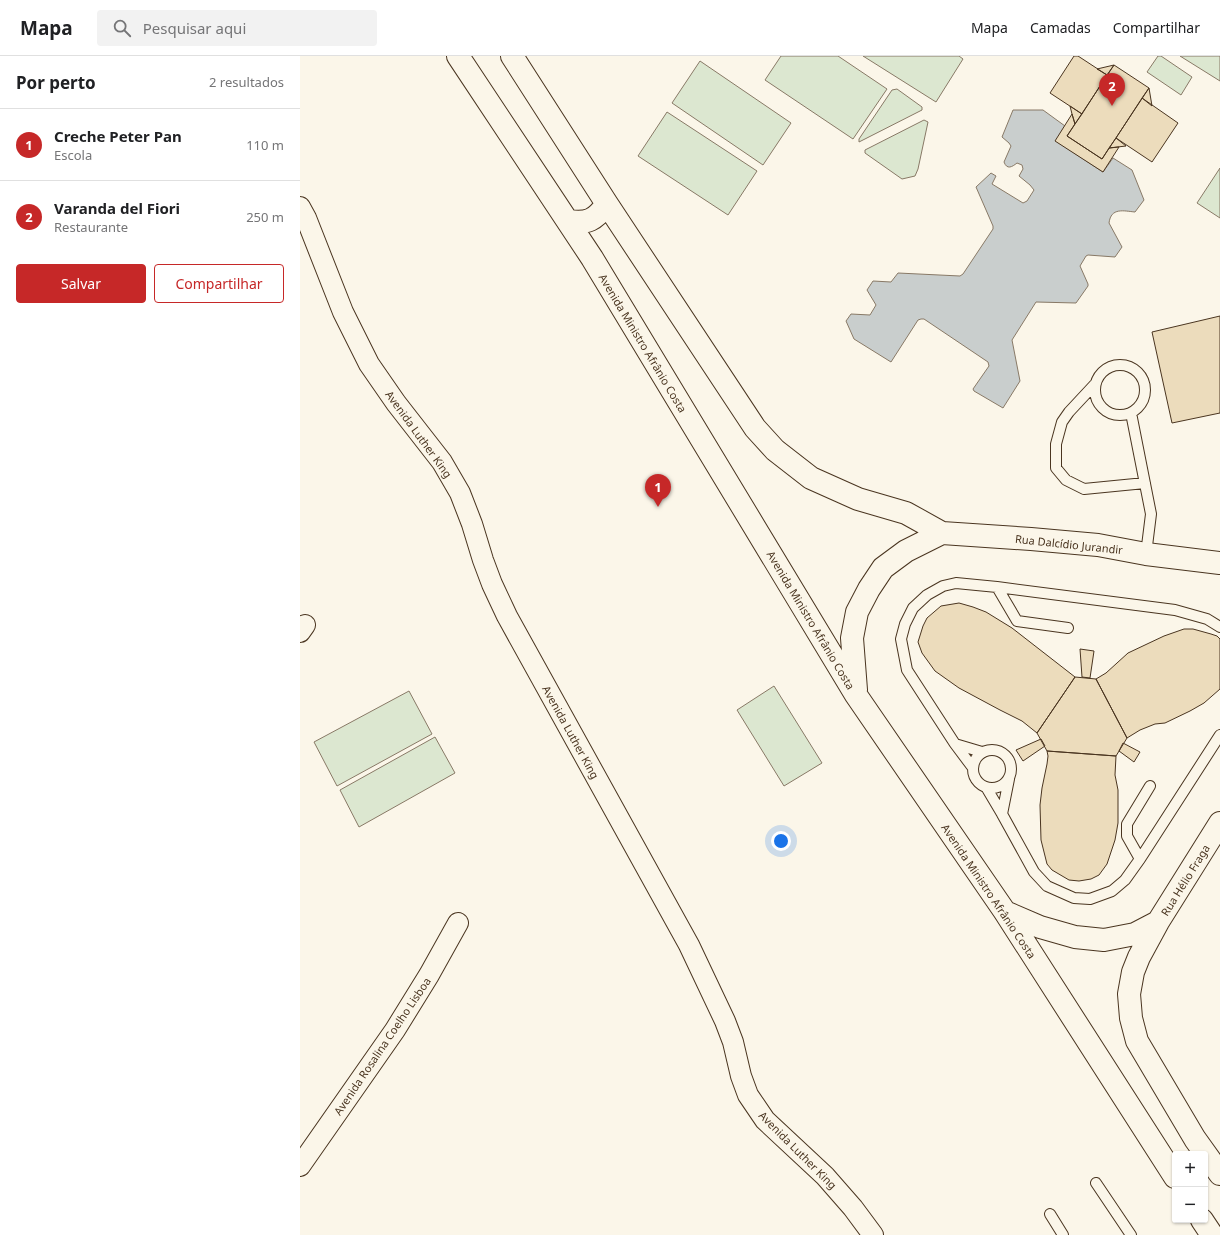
<!DOCTYPE html>
<html lang="pt">
<head>
<meta charset="utf-8">
<style>
	:root { --surface:#fff; --page:#f2f2f2; --text:#202124; --muted:#757577; --line:#e0e0e0; --accent:#c62828 }
	body { margin:0; font-family:"Noto Sans",sans-serif; background:var(--page); color:var(--text) }
	.controls { position:absolute; right:12px; bottom:12px; display:grid; overflow:hidden; border-radius:4px; box-shadow:0 1px 3px #0004 }
	.controls button { width:36px; height:36px; display:grid; place-items:center; padding:0; border:0; border-bottom:1px solid var(--line); background:var(--surface); color:var(--text); font:20px sans-serif }
	.you { position:absolute; left:481px; top:785px; width:14px; height:14px; margin:-10px; border:3px solid #fff; border-radius:50%; background:#1a73e8; box-shadow:0 0 0 6px #1a73e833 }
	.badge { display:grid; place-items:center; width:26px; height:26px; border-radius:50%; background:var(--accent); color:#fff; font-size:13px; font-weight:700 }
	.pin { position:absolute; translate:-50% -33px; filter:drop-shadow(0 1px 2px #0008) }
	.pin::after { content:''; position:absolute; top:21px; width:14px; height:12px; background:inherit; clip-path:polygon(0 0,100% 0,50% 100%) }
	.list { margin:0; padding:0; list-style:none }
	h2 { display:flex; justify-content:space-between; align-items:center; height:52px; margin:0; padding:0 16px; font-size:17px }
	h2 small { font-size:13px; font-weight:400; color:var(--muted) }
	.list li { display:grid; grid-template-columns:26px 1fr auto; gap:12px; align-items:center; box-sizing:border-box; height:72px; padding:0 16px; border-top:1px solid var(--line) }
	.list b { display:block; font-size:15px; white-space:nowrap }
	.list p { margin:0; font-size:13px; white-space:nowrap; color:var(--muted) }
	.list em { font-size:13px; font-style:normal; color:var(--muted) }
	.actions { display:flex; gap:8px; padding:12px 16px }
	.actions a { flex:1; padding:9px 0; border:1px solid var(--accent); border-radius:4px; text-align:center; font-size:14px; color:var(--accent) }
	.actions .main { background:var(--accent); color:#fff }
	.icon { flex:none; width:22px; height:22px; fill:none; stroke:currentColor; stroke-width:2; stroke-linecap:round; stroke-linejoin:round }
	.map { position:relative; flex:none; width:920px; height:1179px; overflow:hidden }
	header { display:flex; align-items:center; gap:24px; box-sizing:border-box; height:56px; padding:0 20px; background:var(--surface); border-bottom:1px solid var(--line) }
	header strong { font-size:19px }
	nav { display:flex; gap:22px; margin-inline-start:auto; font-size:14px }
	.search { width:280px; height:36px; background:var(--page); display:flex; align-items:center; gap:10px; box-sizing:border-box; padding:0 14px; border-radius:4px; color:var(--muted); font-size:15px }
	main { display:flex }
	aside { flex:1; background:var(--surface) }
	.map>svg:first-child { display:block }
	.green { fill:#dce7d0; stroke:#887966 }
	.water { fill:#c9cecd; stroke:#887966 }
	.building { fill:#ecdcbc; stroke:#4a3520 }
	.lines { fill:none; stroke-linecap:round; stroke-linejoin:round }
	.service-casing { stroke:#4a3520; stroke-width:12 }
	.minor-casing { stroke:#4a3520; stroke-width:22 }
	.tertiary-casing { stroke:#4a3520; stroke-width:24 }
	.service { stroke:#fbf6e9; stroke-width:10 }
	.minor { stroke:#fbf6e9; stroke-width:20 }
	.tertiary { stroke:#fbf6e9; stroke-width:22 }
	.labels { text-anchor:middle; dominant-baseline:central; stroke-width:3; stroke-linejoin:round; paint-order:stroke }
	.street-label { font-size:11px; fill:#4a3520; stroke:#fbf6e9 }
</style>
</head>
<body>
<header>
<strong>Mapa</strong>
<div class="search"><svg class="icon" aria-label="search" viewBox="0 0 24 24"><circle cx="10" cy="10" r="6"/><path d="M15 15l6 6"/></svg>Pesquisar aqui</div>
<nav><a>Mapa</a><a>Camadas</a><a>Compartilhar</a></nav>
</header>
<main>
<aside>
<h2>Por perto<small>2 resultados</small></h2>
<ul class="list">
<li><span class="badge">1</span><div><b>Creche Peter Pan</b><p>Escola</p></div><em>110 m</em></li>
<li><span class="badge">2</span><div><b>Varanda del Fiori</b><p>Restaurante</p></div><em>250 m</em></li>
</ul>
<div class="actions"><a class="main">Salvar</a><a>Compartilhar</a></div>
</aside>
<div class="map">
<svg width="920" height="1179" viewBox="0 0 920 1179">
	<rect width="100%" height="100%" fill="#fbf6e9"/>
	<!-- green -->
	<path class="green" d="M481,0h57l49,33 -34,50 -88,-59z
		M563,0h96l4,3 -27,43z
		M858,0h3l31,21 -11,18 -34,-23z
		M880,0h40v25z
		M400,5l91,62 -28,42 -91,-62z
		M597,33l25,18v3l-63,32v-3l33,-49z
		M367,56l90,59 -29,44 -90,-59z
		M624,64l4,2 -10,47 -3,7 -13,3 -37,-26v-3z
		M920,112v50l-23,-15z
		M474,630l48,77 -38,23 -47,-76z
		M109,635l23,43 -95,52 -23,-44z
		M135,681l20,36 -96,54 -19,-37z"/>
	<!-- water -->
	<path class="water" d="M713,54h30l22,16 -9,15 47,31 10,-14 19,12 12,30 -9,12c-11,-1 -24,-5 -26,11l13,24 -7,10 -27,-2 -2,1 -6,10 8,18v2l-12,17 -40,-1 -24,38 8,41 -17,27 -29,-17 -1,-2 16,-23 -1,-4 -64,-43h-3l-3,1 -27,42 -37,-23 -8,-18 5,-7 19,1 6,-10 -9,-15 6,-9 18,1 7,-9 62,3 3,-2 30,-45v-3l-17,-39 15,-14 5,3 -4,8 31,19 4,-2 7,-11 -4,-5 -11,-9 4,-7 -1,-4 -5,-2c-5,4 -10,7 -13,-1l7,-16 -2,-3 -7,-6z"/>
	<!-- building -->
	<path class="building" d="M774,0h4l29,19 -25,39 -32,-21z
		M814,9l35,23 -47,71 -35,-23z
		M814,9l-7,10 -10,-6z
		M849,32l3,18 -10,-8z
		M842,42l36,25 -26,39 -36,-24z
		M770,50l12,8 -7,10 -3,-10z
		M772,58l3,10 -8,12 35,23 7,-11 10,-1 -16,25 -48,-31z
		M816,82l10,8 -17,2z
		M920,260v97l-48,10 -20,-91z
		M659,547l14,4 13,5 26,16 63,49 -38,56 -15,-12 -22,-11 -41,-22 -24,-17 -13,-18 -4,-11 5,-16 4,-8 14,-12z
		M884,573h9l18,5 6,2 3,3v50l-16,14 -14,8 -25,12 -10,1 -15,6 -13,8 -31,-59 10,-6 22,-20 36,-17z
		M780,593l14,2 -4,27 -8,-1z
		M775,621l21,2 31,59 -11,18 -69,-5 -10,-18z
		M741,683l4,7 -22,15 -7,-11z
		M823,687l17,9 -6,10 -15,-11z
		M747,695l69,5 -1,19 3,15v33l-3,17 -8,24 -8,11 -8,4 -12,2 -10,-1 -17,-10 -5,-6 -6,-24 -1,-35 2,-17 5,-24 1,-8z"/>
	<g class="lines">
		<defs>
			<path id="service" d="M795 334a25 25 0 1 1 50 0a25 25 0 1 1-50 0Z
				M796,327l-27,29 -7,10 -6,22v24l10,12 18,9 61,-6
				M831,357l20,101 -5,40
				M697,531l20,34 51,7
				M655,688l-48,-74 -6,-31 4,-15 8,-16 14,-13 16,-9 13,-3 41,4 178,23 32,9 13,8
				M673 713a19 19 0 1 1 38 0a19 19 0 1 1-38 0Z
				M673,712l-18,-24 27,8
				M686,731l16,27 7,-35
				M702,758l32,58 13,14 27,12 16,1 22,-8 13,-11 15,-21 80,-124
				M840,803l-13,-23v-12l23,-38
				M796,1127l35,52
				M750,1158l13,21"/>
			<path id="minor" d="M0,151l6,11 37,94 26,52 27,39 46,59 18,31 12,31 11,36 9,24 15,32 182,329 36,76 8,21 8,34 7,19 17,25 60,56 28,32 20,27
				M0,576l5,-7
				M0,1110l95,-136 34,-55 29,-52"/>
			<path id="tertiary" d="M158,0l134,202 264,437 149,217 170,265
				M212,0l95,148 148,224 20,22 36,28 47,21 48,14 36,20 89,6 67,6 48,9 74,9
				M268,165c20,3 27,-1 39,-17
				M556,634l-4,-52 5,-26 12,-23 14,-21 23,-17 36,-18
				M920,767l-62,99 -19,35 -6,15 -4,22 2,24 6,23 58,98 25,35
				M705,856l35,15 35,10 29,3 31,-6 23,-12
				M902,1164l10,15"/>
		</defs>
		<!-- service casing -->
		<use href="#service" class="service-casing"/>
		<!-- minor casing -->
		<use href="#minor" class="minor-casing"/>
		<!-- tertiary casing -->
		<use href="#tertiary" class="tertiary-casing"/>
		<!-- service -->
		<use href="#service" class="service"/>
		<!-- minor -->
		<use href="#minor" class="minor"/>
		<!-- tertiary -->
		<use href="#tertiary" class="tertiary"/>
	</g>
	<g class="labels">
		<!-- street labels -->
		<g class="street-label">
			<text transform="translate(343 287) rotate(59)">Avenida Ministro Afrânio Costa</text>
			<text transform="translate(119 378) rotate(54)">Avenida Luther King</text>
			<text transform="translate(769 488) rotate(6)">Rua Dalcídio Jurandir</text>
			<text transform="translate(511 564) rotate(59)">Avenida Ministro Afrânio Costa</text>
			<text transform="translate(271 676) rotate(61)">Avenida Luther King</text>
			<text transform="translate(885 824) rotate(-58)">Rua Hélio Fraga</text>
			<text transform="translate(689 835) rotate(56)">Avenida Ministro Afrânio Costa</text>
			<text transform="translate(82 990) rotate(-56)">Avenida Rosalina Coelho Lisboa</text>
			<text transform="translate(498 1094) rotate(45)">Avenida Luther King</text>
		</g>
	</g>
</svg>
<div class="controls">
<button>+</button>
<button>−</button>
</div>
<div class="you"></div>
<div class="pin badge" style="left:358px;top:451px">1</div>
<div class="pin badge" style="left:812px;top:50px">2</div>
</div>
</main>
</body>
</html>
